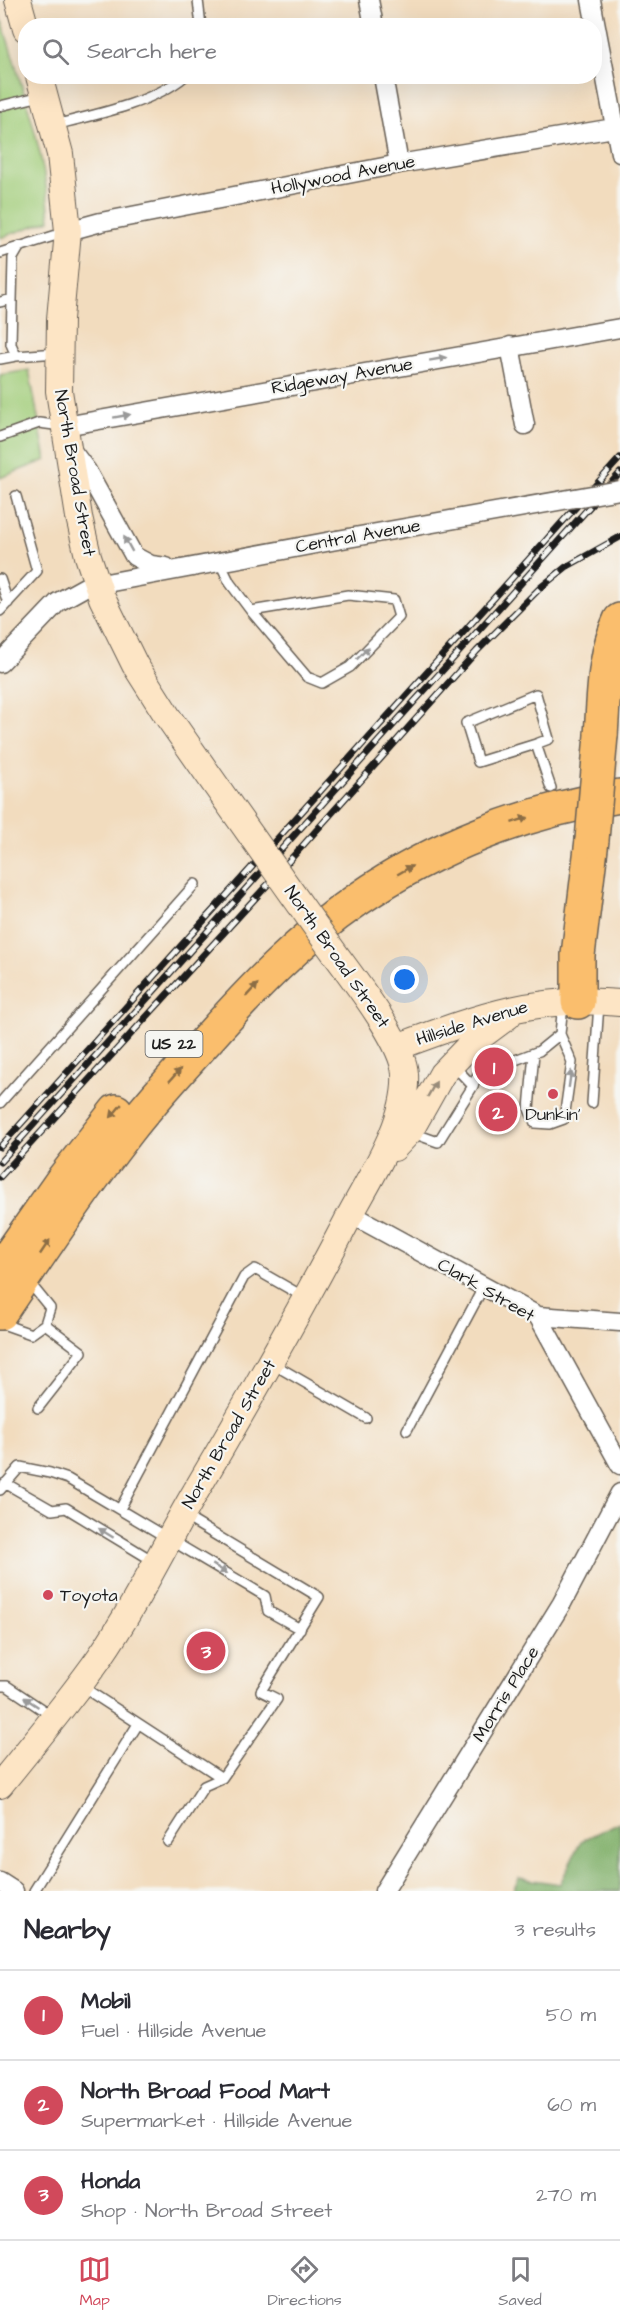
<!DOCTYPE html>
<html lang="en">
<head>
<meta charset="utf-8">
<style>
	:root { --surface:#fff; --page:#f7f7f7; --text:#2b2b33; --muted:#7c7c81; --line:#e1e1e2; --accent:#d1495b }
	body { margin:0; font-family:"Architects Daughter",sans-serif; background:var(--page); color:var(--text) }
	.you { position:absolute; left:405px; top:980px; width:21px; height:21px; margin:-15px; border:4px solid #fff; border-radius:50%; background:#1a73e8; box-shadow:0 0 0 9px #1a73e833 }
	.badge { display:grid; place-items:center; width:39px; height:39px; border-radius:50%; background:var(--accent); color:#fff; font-size:20px; font-weight:700 }
	.pin { position:absolute; translate:-50% -50%; border:3px solid #fff; box-shadow:0 2px 6px #0006 }
	.list { margin:0; padding:0; list-style:none }
	h2 { display:flex; justify-content:space-between; align-items:center; height:78px; margin:0; padding:0 24px; font-size:26px }
	h2 small { font-size:20px; font-weight:400; color:var(--muted) }
	.list li { display:grid; grid-template-columns:39px 1fr auto; gap:18px; align-items:center; box-sizing:border-box; height:90px; padding:0 24px; border-top:2px solid var(--line) }
	.list b { display:block; font-size:22px; white-space:nowrap }
	.list p { margin:0; font-size:20px; white-space:nowrap; color:var(--muted) }
	.list em { font-size:20px; font-style:normal; color:var(--muted) }
	.icon { flex:none; width:33px; height:33px; fill:none; stroke:currentColor; stroke-width:2; stroke-linecap:round; stroke-linejoin:round }
	.map { position:relative; flex:none; width:620px; height:1891px; overflow:hidden }
	.search { position:absolute; background:var(--surface); box-shadow:0 6px 24px #0002; left:18px; right:18px; top:18px; height:66px; display:flex; align-items:center; gap:15px; box-sizing:border-box; padding:0 21px; border-radius:24px; color:var(--muted); font-size:22px }
	.sheet { height:348px; background:var(--surface) }
	nav { display:flex; justify-content:space-around; align-items:center; box-sizing:border-box; height:84px; border-top:2px solid var(--line); background:var(--surface); font-size:16px; color:var(--muted) }
	nav a { display:grid; justify-items:center; gap:3px }
	nav .on { color:var(--accent) }
	.map>svg:first-child { display:block }
	.green { fill:#a2cd7a; stroke:#5f744b; stroke-width:1.5 }
	.forest { fill:#81b06a; stroke:#4e6643; stroke-width:1.5 }
	.lines { fill:none; stroke-linecap:round; stroke-linejoin:round }
	.lane-casing { stroke:#675f55; stroke-width:12 }
	.street-casing { stroke:#675f55; stroke-width:21 }
	.secondary-casing { stroke:#675f55; stroke-width:28 }
	.highway-casing { stroke:#675f55; stroke-width:36 }
	.lane { stroke:#fff; stroke-width:9 }
	.street { stroke:#fff; stroke-width:18 }
	.secondary { stroke:#fde5c5; stroke-width:26 }
	.highway { stroke:#fabe6d; stroke-width:33 }
	.rail-casing { stroke:#1c1c1c; stroke-width:7 }
	.rail { stroke:#f6f6f2; stroke-width:4.5; stroke-dasharray:14; stroke-linecap:butt }
	.street-bridge-casing { stroke:#675f55; stroke-width:21; stroke-linecap:butt }
	.secondary-bridge-casing { stroke:#675f55; stroke-width:28; stroke-linecap:butt }
	.highway-bridge-casing { stroke:#675f55; stroke-width:36; stroke-linecap:butt }
	.street-bridge { stroke:#fff; stroke-width:18 }
	.secondary-bridge { stroke:#fde5c5; stroke-width:26 }
	.highway-bridge { stroke:#fabe6d; stroke-width:33 }
	.oneway { fill:#999 }
	.oneway2 { fill:#8b6d44 }
	.oneway3 { fill:#988b79 }
	.poi-dot { fill:#d1495b; stroke:#f6f6f2; stroke-width:2 }
	.labels { text-anchor:middle; dominant-baseline:central; stroke-width:4.5; stroke-linejoin:round; paint-order:stroke }
	.shield { fill:#f6f6f2; stroke:#5d5d5c; stroke-width:1.5 }
	.shield-label { font-size:16px; font-weight:bold; fill:#1c1c1c }
	.street-label { font-size:18px; fill:#1c1c1c; stroke:#f6f6f2 }
	.poi-label { font-size:18px; fill:#1c1c1c; stroke:#f6f6f2 }
</style>
</head>
<body>
<div class="map">
<svg width="620" height="1891" viewBox="0 0 620 1891">
	<rect width="100%" height="100%" fill="#f6f6f2"/>
	<filter id="ink" filterUnits="userSpaceOnUse"><feTurbulence type="fractalNoise" baseFrequency=".0167" numOctaves="2"/><feDisplacementMap in="SourceGraphic" scale="12" xChannelSelector="R" yChannelSelector="G"/><feConvolveMatrix kernelMatrix="1 2 1 2 8 2 1 2 1" color-interpolation-filters="sRGB"/></filter>
	<filter id="wash" filterUnits="userSpaceOnUse"><feTurbulence type="fractalNoise" baseFrequency=".008" numOctaves="4" result="noise"/><feDisplacementMap in="SourceGraphic" scale="24" xChannelSelector="R" yChannelSelector="G"/><feGaussianBlur stdDeviation="1.35" result="paint"/><feColorMatrix in="noise" values="0 0 0 0 0 0 0 0 0 0 0 0 0 0 0 0 0 1.4 0 .05"/><feComposite in="paint" operator="in"/></filter>
	<g filter="url(#wash)">
		<rect width="100%" height="100%" fill="#f2dcbe"/>
		<!-- green -->
		<path class="green" d="M0,15c20,66 45,135 50,205l-50,18z
			M29,370l17,90 -46,18v-103z"/>
		<!-- forest -->
		<path class="forest" d="M620,1822v69h-107l6,-13 41,6 21,-43z"/>
	</g>
	<g filter="url(#ink)">
		<g class="lines">
			<defs>
				<path id="lane" d="M198,0l3,26
					M0,106l41,-10
					M54,125c41,-10 99,-22 131,-49
					M20,246l-7,12 -2,86 5,12 41,-3
					M0,253l66,-21
					M0,302l12,-3
					M0,359l16,-3
					M0,437l39,-14 23,3
					M219,561l11,22 21,28 56,66 15,6 28,-16 49,-50 -5,-17 -46,-5 -97,16
					M0,579l8,24
					M0,611l37,-40 -21,-75
					M536,744l13,-5 -13,-45 -70,29 12,39 58,-18 15,44
					M534,1053l-5,56 6,14 15,1 14,-5 8,-57 -12,-28
					M473,1086l5,-12 61,-23 21,-17 3,-30
					M0,1103l195,-219
					M592,1103l7,-99
					M410,1132l28,10 35,-56 -20,-21
					M0,1323l31,11 14,-10 5,-16 -21,-26
					M273,1364l93,54
					M38,1408l44,-56 -37,-28
					M407,1430l77,-144
					M5,1483l47,27 14,-2 89,54
					M0,1490l20,-23 30,6 18,6 197,117 3,15 32,18
					M120,1509l124,-232 11,-8 49,28
					M0,1686h7l45,30
					M81,1686l141,92
					M168,1842l36,-56 18,-8 55,-79 -16,-8 58,-94 -135,-81
					M34,1891l104,-167"/>
				<path id="street" d="M369,0l5,26
					M591,0l29,153
					M383,76l16,88
					M68,231l33,-9 298,-58 221,-37
					M510,346l15,79
					M65,426l555,-98
					M69,447l18,24 47,85 17,9 15,2
					M0,663l58,-61 27,-15 252,-47
					M351,1214l187,102 82,149
					M538,1316l82,6
					M0,1882l14,9
					M384,1891l178,-288 58,-110"/>
				<path id="secondary" d="M18,0l8,29
					M39,76l21,78 8,77 -8,88 -1,72 20,126 9,39 14,42 33,67 33,52 58,83
					M397,1047c79,-29 137,-52 223,-44
					M394,1148l16,-17 32,-57 31,-32 35,-26
					M0,1785c34,-42 69,-84 100,-128 35,-51 62,-107 93,-161 53,-90 105,-181 153,-273 22,-43 62,-100 59,-149 -2,-34 -56,-100 -77,-130"/>
				<path id="highway" d="M601,735c3,-39 2,-79 19,-115
					M578,1002v-47l14,-115
					M0,1269l63,-90 53,-68
					M0,1313c41,-61 82,-123 128,-182 24,-31 51,-60 77,-89 46,-52 94,-102 152,-142 78,-54 169,-89 263,-104"/>
			</defs>
			<!-- lane casing -->
			<use href="#lane" class="lane-casing"/>
			<!-- street casing -->
			<use href="#street" class="street-casing"/>
			<!-- secondary casing -->
			<use href="#secondary" class="secondary-casing"/>
			<!-- highway casing -->
			<use href="#highway" class="highway-casing"/>
			<!-- lane -->
			<use href="#lane" class="lane"/>
			<!-- street -->
			<use href="#street" class="street"/>
			<!-- secondary -->
			<use href="#secondary" class="secondary"/>
			<!-- highway -->
			<use href="#highway" class="highway"/>
			<defs>
				<path id="rail" d="M0,1147l620,-689
					M0,1162l620,-689
					M0,1177l271,-296 206,-230 63,-63 26,-21 54,-30"/>
			</defs>
			<!-- rail casing -->
			<use href="#rail" class="rail-casing"/>
			<!-- rail -->
			<use href="#rail" class="rail"/>
			<defs>
				<path id="street-bridge" d="M337,540l283,-50"/>
				<path id="secondary-bridge" d="M226,800l102,144"/>
				<path id="highway-bridge" d="M592,840l9,-105"/>
			</defs>
			<!-- street-bridge casing -->
			<use href="#street-bridge" class="street-bridge-casing"/>
			<!-- secondary-bridge casing -->
			<use href="#secondary-bridge" class="secondary-bridge-casing"/>
			<!-- highway-bridge casing -->
			<use href="#highway-bridge" class="highway-bridge-casing"/>
			<!-- street-bridge -->
			<use href="#street-bridge" class="street-bridge"/>
			<!-- secondary-bridge -->
			<use href="#secondary-bridge" class="secondary-bridge"/>
			<!-- highway-bridge -->
			<use href="#highway-bridge" class="highway-bridge"/>
		</g>
		<!-- one-way arrows -->
		<defs><path id="oneway-solid" d="M-6-.8H1V-3.2L6.5 0L1 3.2V.8H-6Z" transform="scale(1.5)"/></defs>
		<g class="oneway">
			<use href="#oneway-solid" transform="translate(438 359) rotate(-10)"/>
			<use href="#oneway-solid" transform="translate(122 416) rotate(-10)"/>
			<use href="#oneway-solid" transform="translate(128 544) rotate(-119)"/>
			<use href="#oneway-solid" transform="translate(363 653) rotate(-45)"/>
			<use href="#oneway-solid" transform="translate(570 1079) rotate(-82)"/>
			<use href="#oneway-solid" transform="translate(106 1533) rotate(-148)"/>
			<use href="#oneway-solid" transform="translate(220 1569) rotate(31)"/>
			<use href="#oneway-solid" transform="translate(31 1702) rotate(-146)"/>
		</g>
		<g class="oneway2">
			<use href="#oneway-solid" transform="translate(520 820) rotate(-18)"/>
			<use href="#oneway-solid" transform="translate(405 870) rotate(-30)"/>
			<use href="#oneway-solid" transform="translate(252 990) rotate(-47)"/>
			<use href="#oneway-solid" transform="translate(175 1075) rotate(-49)"/>
			<use href="#oneway-solid" transform="translate(116 1111) rotate(130)"/>
			<use href="#oneway-solid" transform="translate(45 1247) rotate(-56)"/>
		</g>
		<use class="oneway3" href="#oneway-solid" transform="translate(432 1089) rotate(-60)"/>
	</g>
	<!-- markers -->
	<g class="poi-dot">
		<circle cx="553" cy="1094" r="6"/>
		<circle cx="48" cy="1595" r="6"/>
	</g>
	<g class="labels">
		<!-- shield labels -->
		<rect class="shield" x="145.5" y="1031" width="57" height="26" rx="4.5"/>
		<g class="shield-label">
			<text x="174" y="1044">US 22</text>
		</g>
		<!-- street labels -->
		<g class="street-label">
			<text transform="translate(343 175) rotate(-11)">Hollywood Avenue</text>
			<text transform="translate(342 376) rotate(-10)">Ridgeway Avenue</text>
			<text transform="translate(75 473) rotate(80)">North Broad Street</text>
			<text transform="translate(358 536) rotate(-10)">Central Avenue</text>
			<text transform="translate(337 957) rotate(55)">North Broad Street</text>
			<text transform="translate(472 1023) rotate(-17)">Hillside Avenue</text>
			<text transform="translate(486 1290) rotate(30)">Clark Street</text>
			<text transform="translate(229 1434) rotate(-60)">North Broad Street</text>
			<text transform="translate(506 1694) rotate(-58)">Morris Place</text>
		</g>
		<!-- poi labels -->
		<g class="poi-label">
			<text x="553" y="1114">Dunkin'</text>
			<text x="60" y="1595" text-anchor="start">Toyota</text>
		</g>
	</g>
</svg>
<div class="you"></div>
<div class="pin badge" style="left:494px;top:1067px">1</div>
<div class="pin badge" style="left:498px;top:1112px">2</div>
<div class="pin badge" style="left:206px;top:1651px">3</div>
<div class="search"><svg class="icon" aria-label="search" viewBox="0 0 24 24"><circle cx="10" cy="10" r="6"/><path d="M15 15l6 6"/></svg>Search here</div>
</div>
<section class="sheet">
<h2>Nearby<small>3 results</small></h2>
<ul class="list">
<li><span class="badge">1</span><div><b>Mobil</b><p>Fuel · Hillside Avenue</p></div><em>50 m</em></li>
<li><span class="badge">2</span><div><b>North Broad Food Mart</b><p>Supermarket · Hillside Avenue</p></div><em>60 m</em></li>
<li><span class="badge">3</span><div><b>Honda</b><p>Shop · North Broad Street</p></div><em>270 m</em></li>
</ul>
</section>
<nav>
<a class="on"><svg class="icon" aria-label="map" viewBox="0 0 24 24"><path d="M3 6l6-2 6 2 6-2v14l-6 2-6-2-6 2zM9 4v14M15 6v14"/></svg>Map</a>
<a><svg class="icon" aria-label="directions" viewBox="0 0 24 24"><path d="M12 3l9 9-9 9-9-9zM9 14v-3h6M13 9l2 2-2 2"/></svg>Directions</a>
<a><svg class="icon" aria-label="saved" viewBox="0 0 24 24"><path d="M7 4h10v16l-5-4-5 4z"/></svg>Saved</a>
</nav>
</body>
</html>
